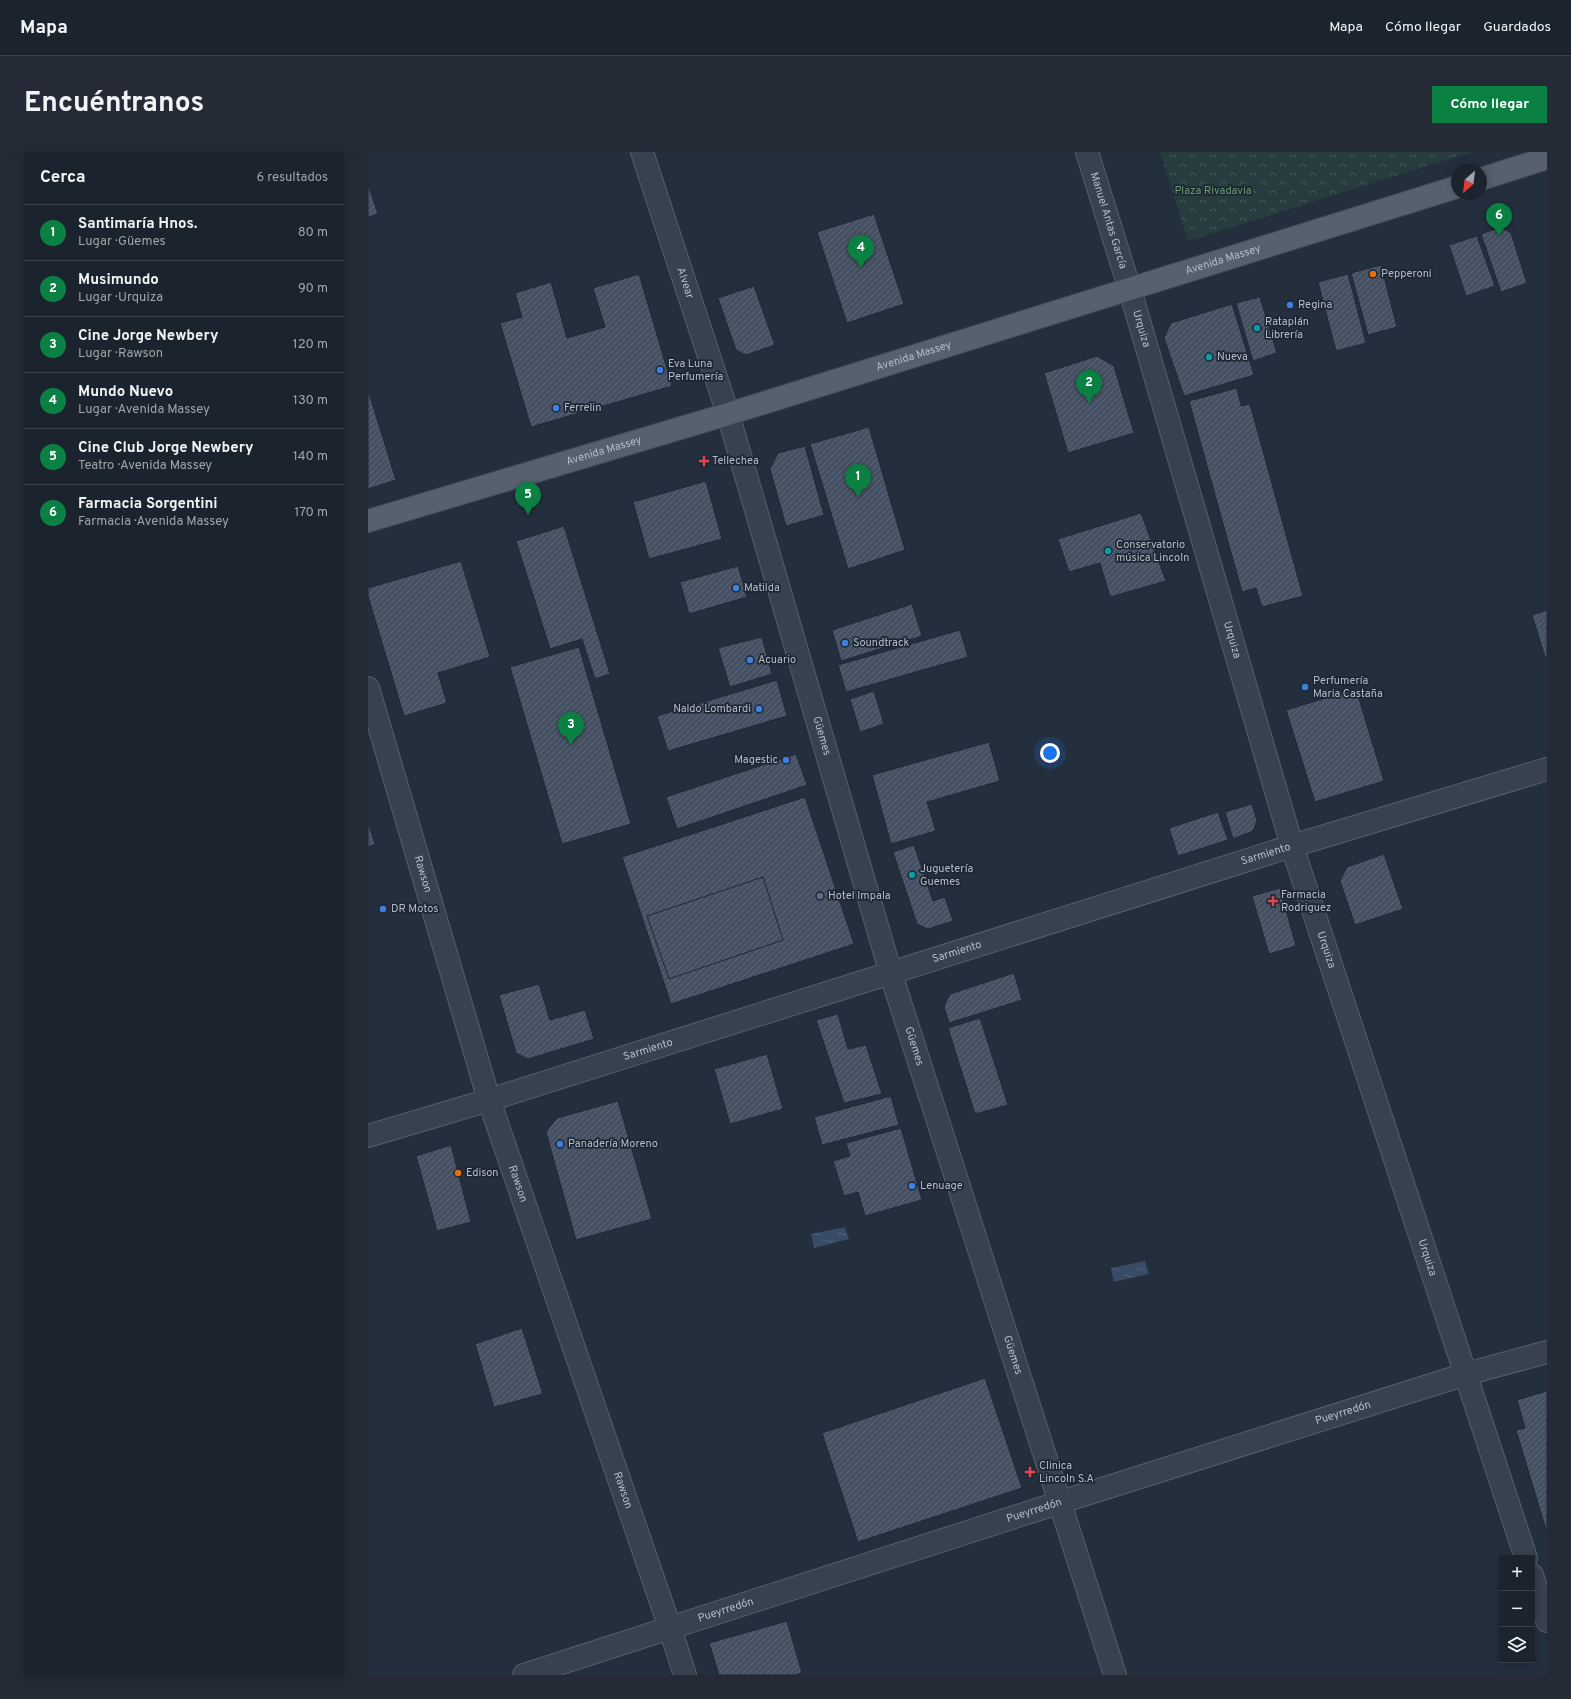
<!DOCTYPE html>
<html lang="es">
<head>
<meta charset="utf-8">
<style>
	:root { --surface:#1b232e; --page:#242b36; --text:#f1f3f6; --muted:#a0a4aa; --line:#39404a; --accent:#0b8043 }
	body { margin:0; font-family:Overpass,sans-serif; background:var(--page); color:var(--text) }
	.controls { position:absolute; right:12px; bottom:12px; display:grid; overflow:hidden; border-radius:0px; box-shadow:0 2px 10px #0003 }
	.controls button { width:36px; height:36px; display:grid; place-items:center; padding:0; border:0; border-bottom:1px solid var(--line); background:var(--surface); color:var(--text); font:20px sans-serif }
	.compass { position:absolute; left:1083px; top:12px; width:36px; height:36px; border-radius:50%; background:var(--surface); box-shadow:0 2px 10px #0003; rotate:208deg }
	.you { position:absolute; left:682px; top:601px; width:14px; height:14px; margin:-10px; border:3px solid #fff; border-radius:50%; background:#1a73e8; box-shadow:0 0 0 6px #1a73e833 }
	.badge { display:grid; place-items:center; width:26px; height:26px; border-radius:50%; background:var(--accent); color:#fff; font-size:13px; font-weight:700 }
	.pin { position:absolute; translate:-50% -33px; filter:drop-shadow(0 1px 2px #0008) }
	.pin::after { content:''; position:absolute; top:21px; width:14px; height:12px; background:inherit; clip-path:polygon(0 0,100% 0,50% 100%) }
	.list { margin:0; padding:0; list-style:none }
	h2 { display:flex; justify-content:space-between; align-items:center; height:52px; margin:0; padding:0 16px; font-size:17px }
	h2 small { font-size:13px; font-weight:400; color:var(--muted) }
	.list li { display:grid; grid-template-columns:26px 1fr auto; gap:12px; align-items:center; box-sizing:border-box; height:56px; padding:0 16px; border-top:1px solid var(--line) }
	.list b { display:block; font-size:15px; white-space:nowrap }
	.list p { margin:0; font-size:13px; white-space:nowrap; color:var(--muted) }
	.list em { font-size:13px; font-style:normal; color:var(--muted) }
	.icon { flex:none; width:22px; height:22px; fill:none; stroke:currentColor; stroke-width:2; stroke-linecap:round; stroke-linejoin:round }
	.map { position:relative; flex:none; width:1179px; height:1523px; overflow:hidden; border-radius:0px }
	header { display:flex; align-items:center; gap:24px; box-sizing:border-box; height:56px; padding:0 20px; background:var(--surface); border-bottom:1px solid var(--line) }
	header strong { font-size:19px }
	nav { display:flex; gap:22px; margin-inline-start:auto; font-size:14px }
	.intro { display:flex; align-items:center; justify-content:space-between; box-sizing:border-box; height:96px; padding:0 24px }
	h1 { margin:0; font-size:28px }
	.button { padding:10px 18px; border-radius:0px; background:var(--accent); color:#fff; font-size:14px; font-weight:700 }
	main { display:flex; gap:24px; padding:0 24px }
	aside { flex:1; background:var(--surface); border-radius:0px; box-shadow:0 2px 10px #0003 }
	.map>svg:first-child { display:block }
	.forest { fill:url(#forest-crowns) }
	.water { fill:url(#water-ripples) }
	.building { fill:url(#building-hatch); stroke:#1f2835 }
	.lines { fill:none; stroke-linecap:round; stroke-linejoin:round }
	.minor-casing { stroke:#565f6c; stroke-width:24 }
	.major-casing { stroke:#414a57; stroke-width:24 }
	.minor { stroke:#38414e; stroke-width:22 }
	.major { stroke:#56606e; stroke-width:22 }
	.food-dot { fill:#e8710a; stroke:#1d2633; stroke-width:1.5 }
	.shop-dot { fill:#3f7fe0; stroke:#1d2633; stroke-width:1.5 }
	.culture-dot { fill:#0f9aa8; stroke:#1d2633; stroke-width:1.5 }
	.health-dot { fill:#e0444e; stroke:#1d2633; stroke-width:1.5 }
	.service-dot { fill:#5c6f8a; stroke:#1d2633; stroke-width:1.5 }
	.labels { text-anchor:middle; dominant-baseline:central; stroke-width:3.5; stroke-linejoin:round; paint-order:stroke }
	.park-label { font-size:11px; fill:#6b9a76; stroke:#1d2633 }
	.street-label { font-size:11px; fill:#b4bcc9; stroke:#1d2633 }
	.poi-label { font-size:11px; fill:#b4bcc9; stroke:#1d2633; text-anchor:start }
</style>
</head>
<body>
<header>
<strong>Mapa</strong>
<nav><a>Mapa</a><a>Cómo llegar</a><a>Guardados</a></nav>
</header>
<div class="intro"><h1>Encuéntranos</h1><a class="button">Cómo llegar</a></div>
<main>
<aside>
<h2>Cerca<small>6 resultados</small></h2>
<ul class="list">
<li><span class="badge">1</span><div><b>Santimaría Hnos.</b><p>Lugar · Güemes</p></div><em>80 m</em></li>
<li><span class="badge">2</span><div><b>Musimundo</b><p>Lugar · Urquiza</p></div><em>90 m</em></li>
<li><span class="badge">3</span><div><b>Cine Jorge Newbery</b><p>Lugar · Rawson</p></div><em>120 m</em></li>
<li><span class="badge">4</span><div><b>Mundo Nuevo</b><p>Lugar · Avenida Massey</p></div><em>130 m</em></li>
<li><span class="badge">5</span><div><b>Cine Club Jorge Newbery</b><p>Teatro · Avenida Massey</p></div><em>140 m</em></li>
<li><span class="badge">6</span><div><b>Farmacia Sorgentini</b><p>Farmacia · Avenida Massey</p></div><em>170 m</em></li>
</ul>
</aside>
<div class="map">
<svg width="1179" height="1523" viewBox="0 0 1179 1523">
	<defs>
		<pattern id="forest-crowns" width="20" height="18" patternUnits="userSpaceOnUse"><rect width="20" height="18" fill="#263c3f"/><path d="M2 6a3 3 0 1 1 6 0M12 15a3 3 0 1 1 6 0" fill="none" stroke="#435659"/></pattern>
		<pattern id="water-ripples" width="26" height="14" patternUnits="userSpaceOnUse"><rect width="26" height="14" fill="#394c67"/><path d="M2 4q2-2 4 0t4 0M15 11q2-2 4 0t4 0" fill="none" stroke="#53647b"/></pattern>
		<pattern id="building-hatch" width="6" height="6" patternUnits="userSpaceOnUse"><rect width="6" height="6" fill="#455162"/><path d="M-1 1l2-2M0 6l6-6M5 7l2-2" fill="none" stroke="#5d6877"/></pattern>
	</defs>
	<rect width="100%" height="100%" fill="#242f3e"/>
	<!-- forest -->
	<path class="forest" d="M792,0h312l-284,89z"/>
	<!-- water -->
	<path class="water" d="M477,1075l4,12 -35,9 -3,-14z
		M777,1109l4,13 -35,8 -3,-14z"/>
	<!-- building -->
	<path class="building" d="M0,32l10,30 -10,3z
		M506,62l30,90 -57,19 -30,-91z
		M1133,75l10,6 16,50 -26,9 -20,-58z
		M1109,84l18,50 -29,10 -17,-51z
		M1013,113l16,62 -29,8 -17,-62z
		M271,122l33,112 -141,41 -31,-104 22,-6 -7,-24 36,-11 16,56 38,-11 -12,-39z
		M980,122l18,69 -30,8 -18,-69z
		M386,134l21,59 -29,10 -10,-5 -18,-52z
		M892,145l17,56 -24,8 -17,-58z
		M864,152l22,71 -70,21 -20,-58 7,-15z
		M729,204l17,10 20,67 -66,20 -24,-80z
		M869,236l4,18 9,-2 53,192 -41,11 -6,-19 -14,4 -53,-191z
		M0,238l28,90 -28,9z
		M501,275l36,123 -57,19 -38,-125z
		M437,294l19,69 -38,11 -16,-57 8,-16z
		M338,329l16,58 -73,20 -16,-57z
		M773,361l25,68 -56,16 -10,-34 -31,9 -11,-33z
		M196,374l46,148 -15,5 -13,-40 -32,10 -34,-108z
		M93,409l29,96 -52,16 9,30 -43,13 -36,-120v-8z
		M370,414l9,31 -58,17 -9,-32z
		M544,452l10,32 -81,25 -9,-31z
		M1179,458v47h-2l-13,-42z
		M592,478l8,27 -122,35 -8,-27z
		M394,485l10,37 -42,13 -12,-39z
		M211,495l52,177 -69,20 -52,-177z
		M409,528l10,36 -119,35 -11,-35z
		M988,537l28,92 -69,21 -29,-92z
		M506,539l10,33 -24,8 -10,-33z
		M621,590l11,39 -73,21 9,29 -45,13 -19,-69z
		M428,602l11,31 -130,44 -11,-32z
		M437,645l49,147 -183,60 -49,-147z
		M884,652l5,17 -4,10 -20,8 -8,-27z
		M850,660l10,28 -50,16 -9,-28z
		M0,670l7,22 -7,3z
		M546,693l19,56 12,-4 8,24 -25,8 -11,-5 -24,-72z
		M1016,702l19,55 -48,16 -15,-44 7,-14z
		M395,725l20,63 -114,39 -22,-63z
		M912,736l16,58 -27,8 -17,-58z
		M646,821l8,27 -73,23 -5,-17 6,-12z
		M171,832l11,36 35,-10 9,29 -66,20 -12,-6 -17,-58z
		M470,862l10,35 18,-4 16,49 -38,9 -28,-83z
		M612,866l28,87 -33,9 -27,-86z
		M399,902l16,55 -53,15 -16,-55z
		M523,944l8,29 -77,20 -8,-28z
		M250,949l34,118 -76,21 -30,-108 11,-14z
		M533,976l21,72 -57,16 -7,-24 -14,4 -11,-35 17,-5 -4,-13z
		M83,993l20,77 -34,9 -21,-75z
		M154,1176l21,66 -49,13 -19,-63z
		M617,1226l37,110 -164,54 -36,-109z
		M1179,1239v142l-31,-103 9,-2 -8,-28z
		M419,1469l15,52 -7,2h-76l-10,-32z"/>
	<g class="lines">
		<defs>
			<g id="minor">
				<path id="s1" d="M274,0l86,262 163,560 224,701"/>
				<path id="s2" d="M719,0l43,138 162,556 234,712"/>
				<path id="s3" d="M0,536l121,412 181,528 15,47"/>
				<path id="s4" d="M0,984l121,-36 803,-254 255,-77"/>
				<path d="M1164,1423l15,46"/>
				<path id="s5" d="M156,1523l537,-173 405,-128 81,-22"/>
			</g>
			<g id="major">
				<path d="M1113,27l66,-21"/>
				<path id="s6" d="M0,369l360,-107 729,-227"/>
			</g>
		</defs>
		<!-- minor casing -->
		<use href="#minor" class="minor-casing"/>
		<!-- major casing -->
		<use href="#major" class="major-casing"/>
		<!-- minor -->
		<use href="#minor" class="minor"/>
		<!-- major -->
		<use href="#major" class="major"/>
	</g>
	<!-- markers -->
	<g class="food-dot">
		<circle cx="1005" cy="122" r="4"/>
		<circle cx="90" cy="1021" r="4"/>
	</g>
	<g class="shop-dot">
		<circle cx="922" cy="153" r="4"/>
		<circle cx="292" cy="218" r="4"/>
		<circle cx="188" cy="256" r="4"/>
		<circle cx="368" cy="436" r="4"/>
		<circle cx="477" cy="491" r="4"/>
		<circle cx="382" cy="508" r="4"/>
		<circle cx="937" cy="535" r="4"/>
		<circle cx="391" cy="557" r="4"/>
		<circle cx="418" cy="608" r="4"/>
		<circle cx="15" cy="757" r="4"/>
		<circle cx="192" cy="992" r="4"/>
		<circle cx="544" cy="1034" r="4"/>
	</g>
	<g class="culture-dot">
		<circle cx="889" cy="176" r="4"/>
		<circle cx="841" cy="205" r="4"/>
		<circle cx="740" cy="399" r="4"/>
		<circle cx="544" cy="723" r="4"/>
	</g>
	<g class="health-dot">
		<path d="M334 303h4v4h4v4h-4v4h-4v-4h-4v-4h4z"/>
		<path d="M903 743h4v4h4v4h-4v4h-4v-4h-4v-4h4z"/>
		<path d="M660 1314h4v4h4v4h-4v4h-4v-4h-4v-4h4z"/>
	</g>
	<circle class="service-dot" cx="452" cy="744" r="4"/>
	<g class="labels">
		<!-- park labels -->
		<g class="park-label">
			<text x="845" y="39">Plaza Rivadavia</text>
		</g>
		<!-- street labels -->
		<g class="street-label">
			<text stroke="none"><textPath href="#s2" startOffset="72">Manuel Antas García</textPath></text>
			<text stroke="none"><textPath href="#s6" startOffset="894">Avenida Massey</textPath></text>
			<text stroke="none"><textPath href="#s1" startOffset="138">Alvear</textPath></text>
			<text stroke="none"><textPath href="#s2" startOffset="185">Urquiza</textPath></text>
			<text stroke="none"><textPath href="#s6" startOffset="570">Avenida Massey</textPath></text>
			<text stroke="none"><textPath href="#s6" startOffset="246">Avenida Massey</textPath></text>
			<text stroke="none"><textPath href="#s2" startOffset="509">Urquiza</textPath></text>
			<text stroke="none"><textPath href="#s1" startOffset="611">Güemes</textPath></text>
			<text stroke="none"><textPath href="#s4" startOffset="941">Sarmiento</textPath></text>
			<text stroke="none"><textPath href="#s3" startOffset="194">Rawson</textPath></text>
			<text stroke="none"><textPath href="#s2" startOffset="833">Urquiza</textPath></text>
			<text stroke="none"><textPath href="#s4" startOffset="617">Sarmiento</textPath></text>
			<text stroke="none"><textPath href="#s1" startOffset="935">Güemes</textPath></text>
			<text stroke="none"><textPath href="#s4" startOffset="293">Sarmiento</textPath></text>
			<text stroke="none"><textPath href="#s3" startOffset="518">Rawson</textPath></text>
			<text stroke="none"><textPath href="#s2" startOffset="1157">Urquiza</textPath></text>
			<text stroke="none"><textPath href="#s1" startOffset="1259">Güemes</textPath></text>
			<text stroke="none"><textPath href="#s5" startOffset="860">Pueyrredón</textPath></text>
			<text stroke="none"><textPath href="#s3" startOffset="842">Rawson</textPath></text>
			<text stroke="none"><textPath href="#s5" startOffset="536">Pueyrredón</textPath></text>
			<text stroke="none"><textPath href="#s5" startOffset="212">Pueyrredón</textPath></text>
		</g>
		<!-- poi labels -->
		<g class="poi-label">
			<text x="1013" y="122">Pepperoni</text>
			<text x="930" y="153">Regina</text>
			<text x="897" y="170">Rataplán<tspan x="897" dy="13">Librería</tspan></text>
			<text x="849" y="205">Nueva</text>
			<text x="300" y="212">Eva Luna<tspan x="300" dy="13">Perfumería</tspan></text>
			<text x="196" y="256">Ferrelin</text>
			<text x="344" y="309">Tellechea</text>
			<text x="748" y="393">Conservatorio<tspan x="748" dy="13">música Lincoln</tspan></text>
			<text x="376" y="436">Matilda</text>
			<text x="485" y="491">Soundtrack</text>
			<text x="390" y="508">Acuario</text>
			<text x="945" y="529">Perfumería<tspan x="945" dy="13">Maria Castaña</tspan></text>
			<text x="383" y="557" text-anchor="end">Naldo Lombardi</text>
			<text x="410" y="608" text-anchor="end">Magestic</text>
			<text x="552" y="717">Juguetería<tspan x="552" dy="13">Guemes</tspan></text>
			<text x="913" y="743">Farmacia<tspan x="913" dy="13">Rodriguez</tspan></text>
			<text x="460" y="744">Hotel Impala</text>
			<text x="23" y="757">DR Motos</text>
			<text x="200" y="992">Panadería Moreno</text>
			<text x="98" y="1021">Edison</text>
			<text x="552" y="1034">Lenuage</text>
			<text x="671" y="1314">Clinica<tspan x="671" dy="13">Lincoln S.A</tspan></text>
		</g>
	</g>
</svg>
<div class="controls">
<button>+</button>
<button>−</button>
<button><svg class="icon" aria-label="layers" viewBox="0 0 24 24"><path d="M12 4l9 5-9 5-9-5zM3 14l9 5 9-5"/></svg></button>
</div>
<svg class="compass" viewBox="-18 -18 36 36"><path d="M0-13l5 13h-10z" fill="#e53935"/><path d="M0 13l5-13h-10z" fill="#a0a4aa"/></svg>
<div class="you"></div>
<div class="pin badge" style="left:490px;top:345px">1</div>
<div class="pin badge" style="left:721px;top:251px">2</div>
<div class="pin badge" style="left:203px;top:593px">3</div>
<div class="pin badge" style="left:493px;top:116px">4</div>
<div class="pin badge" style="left:160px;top:363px">5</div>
<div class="pin badge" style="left:1131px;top:84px">6</div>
</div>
</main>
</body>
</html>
